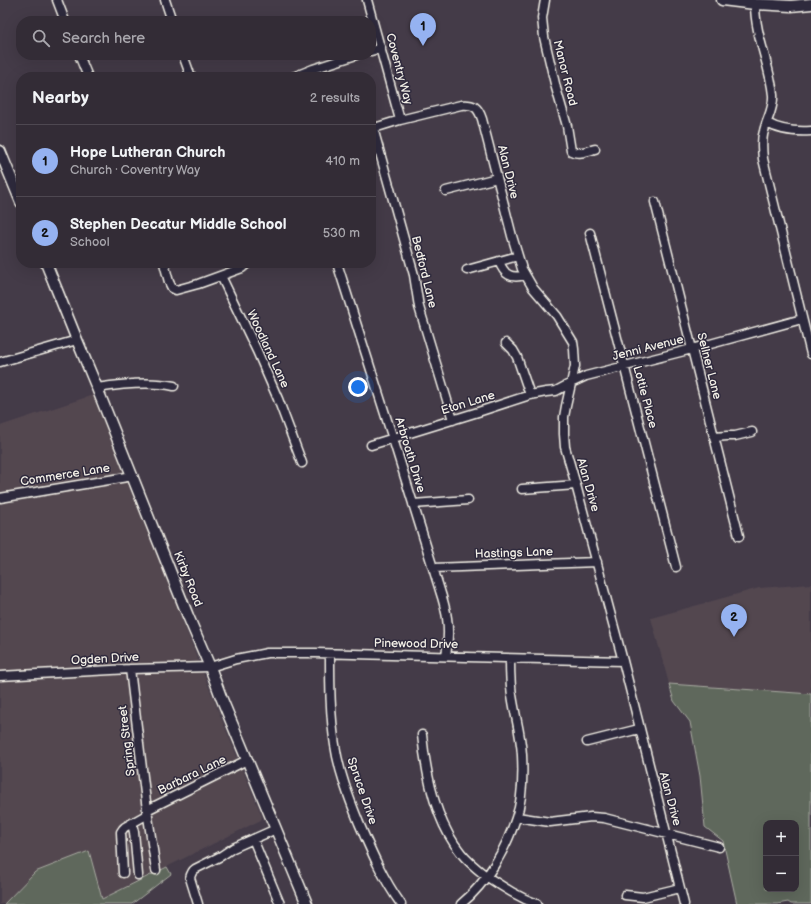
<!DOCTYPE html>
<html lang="en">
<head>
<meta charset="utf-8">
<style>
	:root { --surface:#332c36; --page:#3b343e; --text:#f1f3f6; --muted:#a9a7ad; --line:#4e4851; --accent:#95b2f1 }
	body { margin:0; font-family:"Balsamiq Sans",sans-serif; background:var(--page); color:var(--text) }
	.controls { position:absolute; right:12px; bottom:12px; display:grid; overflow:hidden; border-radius:8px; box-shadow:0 4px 16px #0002 }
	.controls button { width:36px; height:36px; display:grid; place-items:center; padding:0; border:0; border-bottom:1px solid var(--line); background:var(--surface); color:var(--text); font:20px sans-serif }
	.you { position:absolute; left:358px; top:387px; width:14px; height:14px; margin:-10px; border:3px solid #fff; border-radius:50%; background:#1a73e8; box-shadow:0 0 0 6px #1a73e833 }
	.badge { display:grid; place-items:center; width:26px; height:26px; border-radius:50%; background:var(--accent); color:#111; font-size:13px; font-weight:700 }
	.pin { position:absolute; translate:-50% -33px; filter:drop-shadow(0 1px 2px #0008) }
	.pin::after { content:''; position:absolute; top:21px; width:14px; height:12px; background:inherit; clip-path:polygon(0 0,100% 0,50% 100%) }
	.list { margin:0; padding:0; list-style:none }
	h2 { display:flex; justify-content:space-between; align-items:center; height:52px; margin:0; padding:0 16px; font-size:17px }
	h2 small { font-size:13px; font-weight:400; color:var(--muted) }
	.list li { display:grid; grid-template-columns:26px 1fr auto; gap:12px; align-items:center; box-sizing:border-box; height:72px; padding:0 16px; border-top:1px solid var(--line) }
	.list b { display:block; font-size:15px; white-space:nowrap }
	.list p { margin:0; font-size:13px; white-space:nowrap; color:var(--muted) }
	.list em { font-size:13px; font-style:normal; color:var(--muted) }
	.icon { flex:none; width:22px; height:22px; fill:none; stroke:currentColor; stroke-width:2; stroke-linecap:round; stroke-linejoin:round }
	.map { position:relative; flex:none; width:811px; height:904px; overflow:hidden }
	.search { position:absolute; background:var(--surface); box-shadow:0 4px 16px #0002; left:16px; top:16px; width:360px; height:44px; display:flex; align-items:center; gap:10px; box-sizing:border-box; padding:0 14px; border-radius:16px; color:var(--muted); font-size:15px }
	.panel { position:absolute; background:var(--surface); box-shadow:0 4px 16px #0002; left:16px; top:72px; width:360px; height:196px; border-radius:16px }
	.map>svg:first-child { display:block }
	.built { fill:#524750 }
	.green { fill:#5f685c; stroke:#aaaca2; fill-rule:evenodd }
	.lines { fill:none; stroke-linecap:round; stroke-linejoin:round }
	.minor-casing { stroke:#f4f1e8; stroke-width:11 }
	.major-casing { stroke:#f4f1e8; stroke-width:13 }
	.minor { stroke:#2f2a3d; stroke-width:8 }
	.major { stroke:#2f2a3d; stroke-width:10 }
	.labels { text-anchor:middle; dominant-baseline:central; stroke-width:3; stroke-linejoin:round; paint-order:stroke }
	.street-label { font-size:12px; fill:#f4f1e8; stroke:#2f2a3d }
</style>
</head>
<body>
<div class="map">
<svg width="811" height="904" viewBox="0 0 811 904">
	<rect width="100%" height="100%" fill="#443b48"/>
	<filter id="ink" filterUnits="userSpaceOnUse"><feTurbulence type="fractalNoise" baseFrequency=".025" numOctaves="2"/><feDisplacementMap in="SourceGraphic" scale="8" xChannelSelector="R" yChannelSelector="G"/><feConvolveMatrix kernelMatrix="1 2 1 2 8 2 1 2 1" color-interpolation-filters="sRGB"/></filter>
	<g filter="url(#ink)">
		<!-- built -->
		<path class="built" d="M93,395l131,330 38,91 -1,4 -159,79 -13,-48 -54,21 -31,32h-4v-478z
			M811,584v110l-142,-10 -18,-66 108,-30z"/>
		<!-- green -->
		<path class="green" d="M669,684l142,10v210h-20l-3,-2 -11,2h-40l-14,-63 -18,-14 -5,-51 -10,-54 -16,-21zM766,823h30v66h-30z
			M89,851l13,48 65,-32 4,7 -39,30h-128l31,-32z"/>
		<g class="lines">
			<defs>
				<path id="minor" d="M57,0l8,21
					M165,0l7,21
					M367,0l33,120
					M545,0l-3,18 2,19 12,51 11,38 4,25c7,4 17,0 24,-2
					M755,4c0,32 15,60 18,91 1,14 -6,23 -9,36 -3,9 -2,18 -1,28l48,195
					M371,51l10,-3
					M79,55l9,22
					M183,55l8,22
					M293,77l20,-8 43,-14
					M767,123c14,8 28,9 44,8
					M373,128l41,147 5,32 34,113
					M371,129l29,-9 61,-15c13,-1 17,2 21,14l30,117 10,33 11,19 24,28 16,26 1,7 1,17 -9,40 -2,11v17l1,13 11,38 47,176 61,243
					M446,191l51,-13
					M655,202l84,334
					M590,233l86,334
					M499,261c5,14 12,18 26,14
					M164,263l5,19 3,6 4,2 22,-6 44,-16 6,-5
					M337,263l56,176 49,158c2,7 4,14 5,21 2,13 1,26 -1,38
					M467,270l51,-14
					M221,276l36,75 21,48 24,64
					M506,343l7,7 4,7 13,38
					M0,362l77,-22
					M97,388c25,-4 53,-7 77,-2
					M715,437l12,-1h8l17,-4
					M371,445l107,-33 52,-17 16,-3 10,-1 15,-8 15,-7 106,-27 110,-30
					M522,489l54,-4
					M0,498l133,-22
					M413,504l55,-4
					M433,568l164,-6
					M330,654c0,30 0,61 5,91 4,27 14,53 24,78 12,28 24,56 42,81
					M130,669l17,141 9,60
					M0,676l130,-7 80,-2 26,-8 31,-6h48l308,8
					M422,735c4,40 13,86 39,118 7,9 16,16 25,23 17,11 32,21 51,28
					M587,742l52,-13
					M147,810l100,-50
					M517,817l33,5 41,-5 13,1 115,29
					M132,824l2,8 4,43
					M253,839l27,65
					M123,873l-2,-41 2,-3 2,-2 23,-13
					M625,895l18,2 37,-9
					M198,904l-8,-26c1,-4 2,-7 5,-9l26,-13 12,-8 43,-19
					M461,904c26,-21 45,-55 55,-86 7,-19 7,-43 6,-63 -1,-19 -6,-36 -9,-54 -3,-14 -3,-28 -3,-42"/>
				<path id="major" d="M722,0l33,4 36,2 20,-2
					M0,151l21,51
					M46,263l31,77 20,48 91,228 22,51 11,30 86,207"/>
			</defs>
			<!-- minor casing -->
			<use href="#minor" class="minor-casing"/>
			<!-- major casing -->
			<use href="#major" class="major-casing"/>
			<!-- minor -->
			<use href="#minor" class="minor"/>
			<!-- major -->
			<use href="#major" class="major"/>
		</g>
	</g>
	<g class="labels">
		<!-- street labels -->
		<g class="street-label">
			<text transform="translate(399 69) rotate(75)">Coventry Way</text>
			<text transform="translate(565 73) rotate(76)">Manor Road</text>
			<text transform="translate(508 172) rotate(76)">Alan Drive</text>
			<text transform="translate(424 272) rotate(76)">Bedford Lane</text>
			<text transform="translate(648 348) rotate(-14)">Jenni Avenue</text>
			<text transform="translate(268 349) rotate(65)">Woodland Lane</text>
			<text transform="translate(709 366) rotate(76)">Sellner Lane</text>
			<text transform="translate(645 397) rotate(75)">Lottie Place</text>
			<text transform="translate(468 403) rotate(-17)">Eton Lane</text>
			<text transform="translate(410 455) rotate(73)">Arbroath Drive</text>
			<text transform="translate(65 475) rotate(-9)">Commerce Lane</text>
			<text transform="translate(588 485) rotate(74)">Alan Drive</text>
			<text transform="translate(514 553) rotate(-2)">Hastings Lane</text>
			<text transform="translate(188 579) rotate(68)">Kirby Road</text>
			<text transform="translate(416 644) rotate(1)">Pinewood Drive</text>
			<text transform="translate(105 659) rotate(-3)">Ogden Drive</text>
			<text transform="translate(127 741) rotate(-97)">Spring Street</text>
			<text transform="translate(192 775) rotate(-26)">Barbara Lane</text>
			<text transform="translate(362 791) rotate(71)">Spruce Drive</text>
			<text transform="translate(670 799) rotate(75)">Alan Drive</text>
		</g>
	</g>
</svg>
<div class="controls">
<button>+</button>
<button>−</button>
</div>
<div class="you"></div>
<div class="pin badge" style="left:423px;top:46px">1</div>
<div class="pin badge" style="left:734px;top:637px">2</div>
<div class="search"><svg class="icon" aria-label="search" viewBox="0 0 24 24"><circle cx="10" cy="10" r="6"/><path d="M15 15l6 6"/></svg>Search here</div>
<section class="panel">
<h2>Nearby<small>2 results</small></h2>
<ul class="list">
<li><span class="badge">1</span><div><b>Hope Lutheran Church</b><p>Church · Coventry Way</p></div><em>410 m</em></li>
<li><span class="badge">2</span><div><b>Stephen Decatur Middle School</b><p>School</p></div><em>530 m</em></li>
</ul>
</section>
</div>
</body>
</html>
